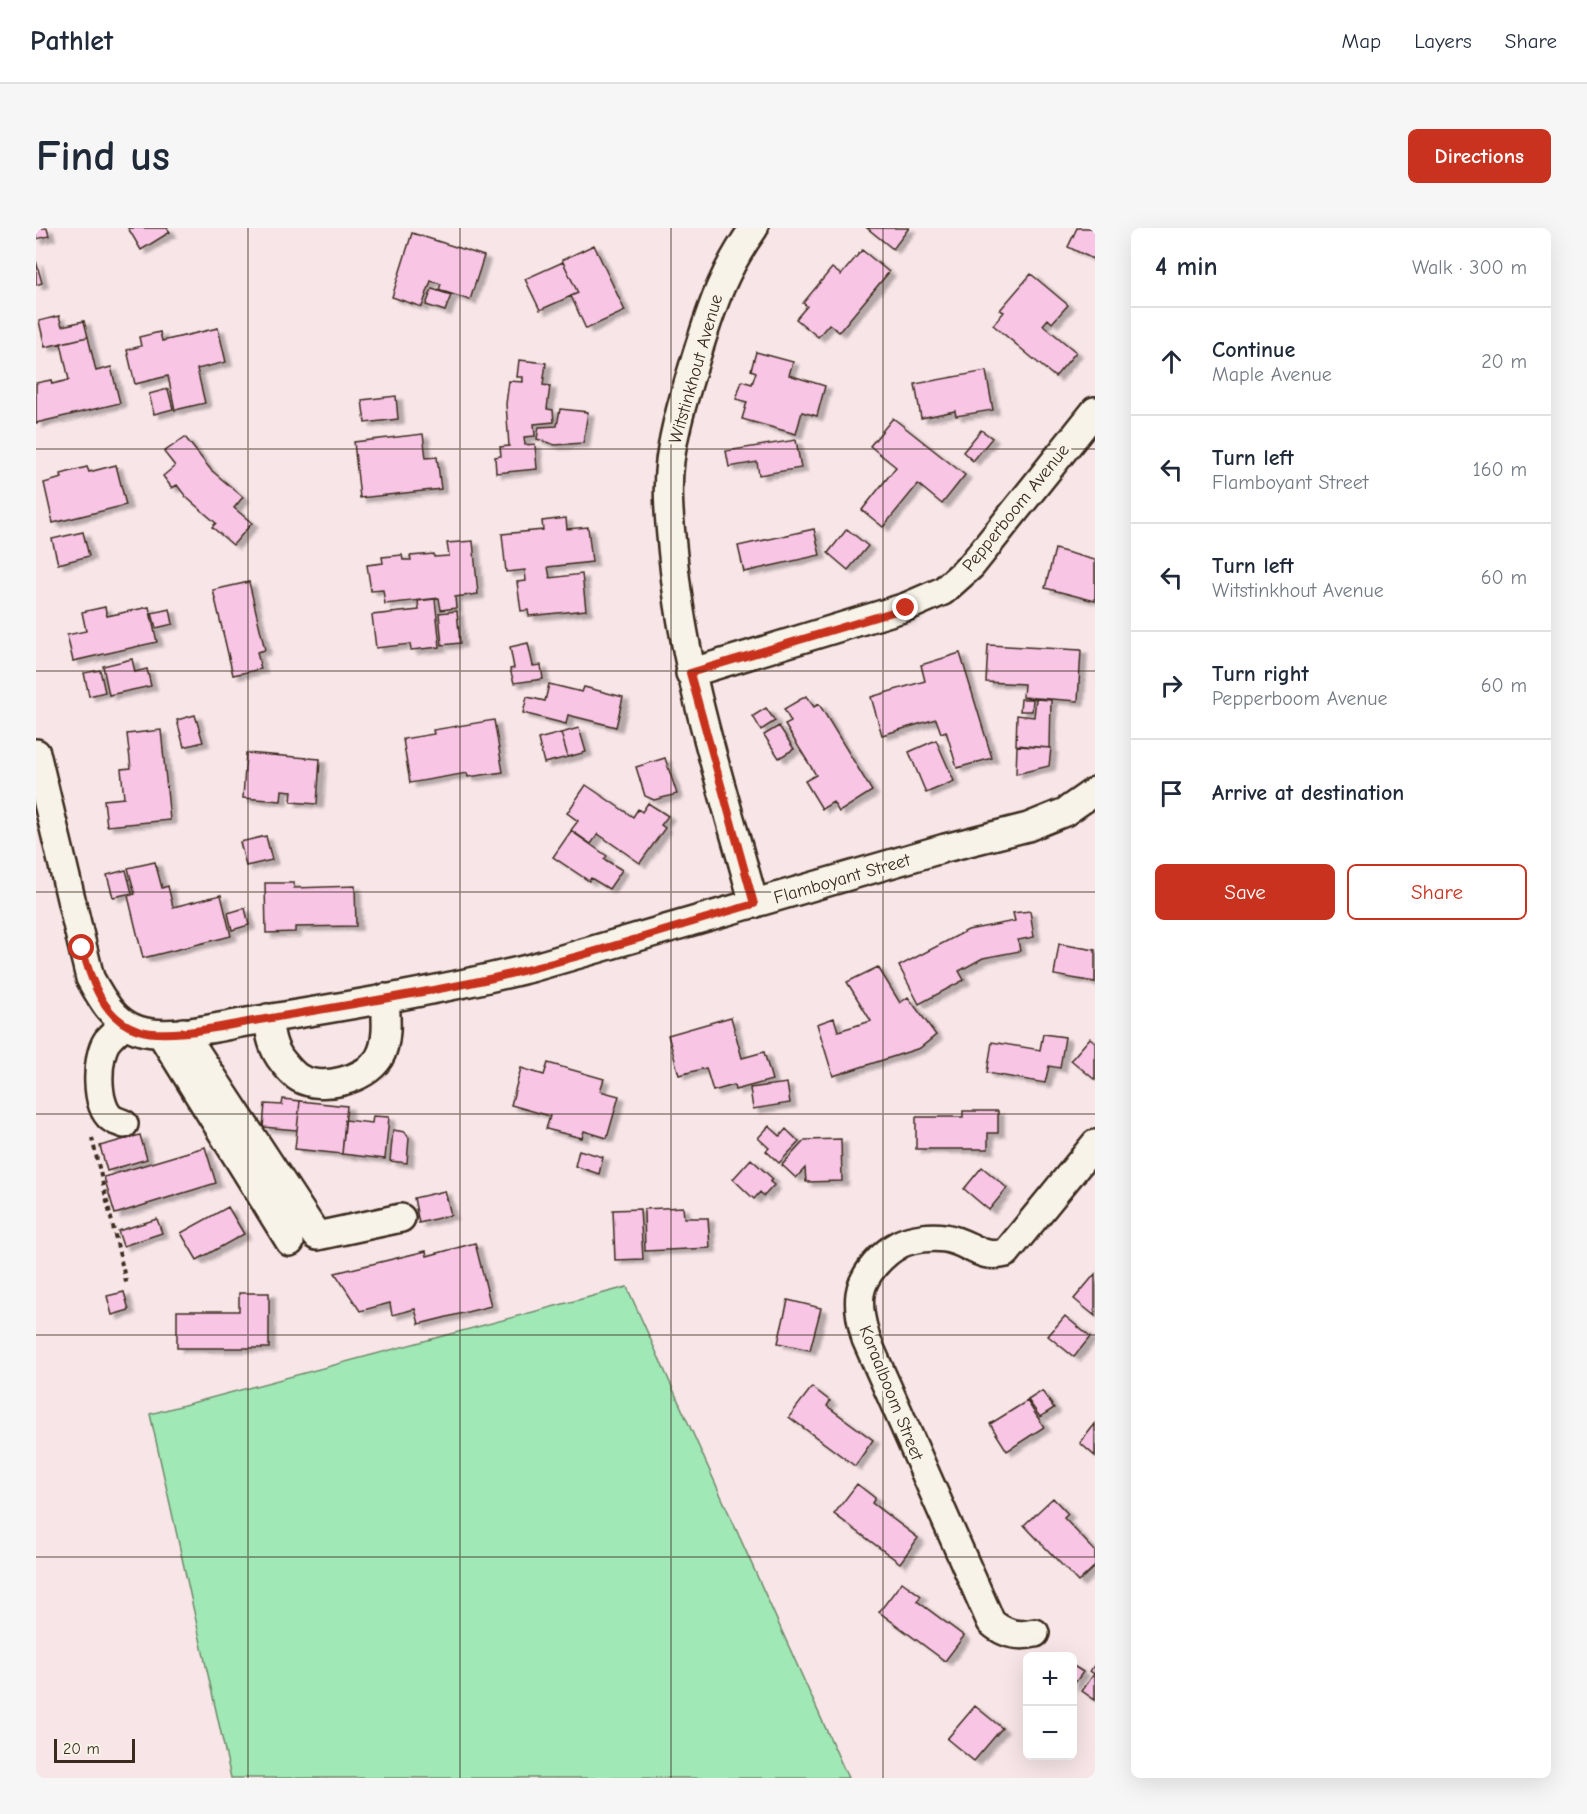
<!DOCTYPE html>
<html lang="en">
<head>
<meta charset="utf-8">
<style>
	:root { --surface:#fff; --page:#f6f6f7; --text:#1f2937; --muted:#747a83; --line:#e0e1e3; --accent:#c8321e }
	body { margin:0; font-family:"Comic Neue",sans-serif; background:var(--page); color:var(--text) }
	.controls { position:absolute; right:18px; bottom:18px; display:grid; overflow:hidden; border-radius:9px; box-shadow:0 6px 24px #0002 }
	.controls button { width:54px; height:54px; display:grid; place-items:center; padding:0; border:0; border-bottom:2px solid var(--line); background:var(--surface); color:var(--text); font:30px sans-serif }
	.scale { position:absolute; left:18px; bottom:15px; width:81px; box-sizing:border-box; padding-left:6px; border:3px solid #3b2a1e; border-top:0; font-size:16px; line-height:21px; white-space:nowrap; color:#3b2a1e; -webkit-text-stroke:4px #f7f3e8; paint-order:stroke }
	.stop { position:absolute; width:18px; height:18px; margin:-14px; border:4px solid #c8321e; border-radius:50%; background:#fff }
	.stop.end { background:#c8321e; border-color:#fff; box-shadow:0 2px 6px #0008 }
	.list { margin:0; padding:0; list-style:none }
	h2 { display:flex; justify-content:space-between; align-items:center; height:78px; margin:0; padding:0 24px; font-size:26px }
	h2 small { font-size:20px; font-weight:400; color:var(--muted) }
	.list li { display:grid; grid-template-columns:39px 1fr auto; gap:18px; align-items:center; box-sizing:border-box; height:108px; padding:0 24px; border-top:2px solid var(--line) }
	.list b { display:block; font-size:22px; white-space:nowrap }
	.list p { margin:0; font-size:20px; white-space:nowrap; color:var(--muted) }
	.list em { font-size:20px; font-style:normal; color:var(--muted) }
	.actions { display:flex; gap:12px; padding:18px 24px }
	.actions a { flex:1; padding:14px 0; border:2px solid var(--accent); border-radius:9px; text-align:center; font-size:21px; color:var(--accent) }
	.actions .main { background:var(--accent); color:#fff }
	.icon { flex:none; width:33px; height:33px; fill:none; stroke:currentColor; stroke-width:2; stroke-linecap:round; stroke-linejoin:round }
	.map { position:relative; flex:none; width:1059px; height:1550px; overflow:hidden; border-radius:9px }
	header { display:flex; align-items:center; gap:36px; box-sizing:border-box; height:84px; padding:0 30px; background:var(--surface); border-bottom:2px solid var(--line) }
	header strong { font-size:28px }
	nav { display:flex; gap:33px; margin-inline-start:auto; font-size:21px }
	.intro { display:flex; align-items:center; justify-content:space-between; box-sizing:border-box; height:144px; padding:0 36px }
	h1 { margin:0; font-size:42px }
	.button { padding:15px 27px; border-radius:9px; background:var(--accent); color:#fff; font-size:21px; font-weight:700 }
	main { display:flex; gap:36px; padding:0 36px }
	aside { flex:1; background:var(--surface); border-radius:9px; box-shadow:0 6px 24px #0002 }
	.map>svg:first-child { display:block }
	.green { fill:#a0e8b6; stroke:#6e896a; stroke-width:1.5 }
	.building { fill:#f8c5e5; stroke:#3b2a1e; stroke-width:1.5; filter:url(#shadow) }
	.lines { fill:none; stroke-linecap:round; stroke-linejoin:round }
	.minor-casing { stroke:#3b2a1e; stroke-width:32 }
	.path { stroke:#3b2a1e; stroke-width:4; stroke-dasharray:4.5 4.5; stroke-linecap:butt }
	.minor { stroke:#f7f3e8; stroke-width:27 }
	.route { stroke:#c8321e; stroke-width:8 }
	.grid { fill:none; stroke:#3b2a1e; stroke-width:1.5; stroke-opacity:0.55 }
	.labels { text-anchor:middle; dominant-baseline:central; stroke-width:6; stroke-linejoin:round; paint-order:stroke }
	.street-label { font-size:18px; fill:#3b2a1e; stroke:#f7f3e8 }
</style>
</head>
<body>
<header>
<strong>Pathlet</strong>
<nav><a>Map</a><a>Layers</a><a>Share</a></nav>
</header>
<div class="intro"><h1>Find us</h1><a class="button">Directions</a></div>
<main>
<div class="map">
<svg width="1059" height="1550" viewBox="0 0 1059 1550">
	<defs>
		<filter id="shadow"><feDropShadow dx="6" dy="4" stdDeviation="1.5" flood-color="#0004"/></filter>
	</defs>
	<rect width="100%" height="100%" fill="#f7e5e7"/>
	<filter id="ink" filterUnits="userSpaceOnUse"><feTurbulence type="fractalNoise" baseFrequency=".0167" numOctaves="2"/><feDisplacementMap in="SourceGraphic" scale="12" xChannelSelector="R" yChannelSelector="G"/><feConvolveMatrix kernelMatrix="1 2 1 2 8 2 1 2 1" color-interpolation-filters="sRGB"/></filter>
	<g filter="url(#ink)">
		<!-- green -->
		<path class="green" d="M591,1059l221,491h-617l-81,-364z"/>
		<!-- building -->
		<path class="building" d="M0,0h11l2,8 -13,3z
			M92,0h39l3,4 -29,18z
			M831,0h42l-16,21z
			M1041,0h18v32l-27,-13z
			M376,5l72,23 -14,44 -31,-10 2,-6 -10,-3 -9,26 -30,-10z
			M558,17l31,66 -39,18 -15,-33 7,-3 -16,-33z
			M826,22l27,22 -50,60 -10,-8 -11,13 -22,-18 11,-13 -4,-3 29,-35 9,7z
			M0,33l6,22 -6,2z
			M527,34l15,31 -38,17 -15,-31z
			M995,46l37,31 -16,18 -4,-4 -5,6 33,27 -21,25 -62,-52 11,-13 -4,-2z
			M396,61l19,6 -6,16 -19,-6z
			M23,88l3,10 22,-5 4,16 -43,10 -6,-26z
			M182,100l8,34 -29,7 8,34 -30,7 -7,-34 -33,8 -8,-34 14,-4 -2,-9 21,-5 2,9z
			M52,109l8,34 15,-4 9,36 -84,20v-40l15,-3 1,4 17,-4 -8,-37z
			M720,124l37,10 -4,13 36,11 -8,30 -15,-4 -6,22 -54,-15 5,-17 -11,-3 6,-18 10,3 4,-12 -5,-2z
			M483,132l27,3 -3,22 7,1 -3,23 6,1 1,12 -20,2 1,12 -11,1 1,8 10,-1 2,25 -41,4 -1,-16 6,-1 -1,-9 9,-1 -3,-42 3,-23 14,1v-5h-6z
			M950,143l7,39 -37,6 -1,-5 -34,7 -6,-34z
			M132,161l5,20 -19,5 -5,-20z
			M360,168l2,23 -33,4 -3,-23z
			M524,181l28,3 -5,31 -28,2 -18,-6 2,-12 18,-1z
			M857,190l72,57 -23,29 -24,-20 -35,43 -21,-17 34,-43 -26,-21z
			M945,202l11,8 -19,23 -10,-9z
			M387,206l3,24 11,-1 4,32 -81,9 -6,-56z
			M149,209l26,33 32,27 -9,11 18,15 -19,22 -21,-18 4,-4 -30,-26 -9,-12 -5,3 -9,-12 12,-10 -11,-14z
			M760,212l5,28 -42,7 -2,-13 -28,5 -3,-16z
			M80,237l10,40 -73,18 -9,-40 18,-5 -1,-4 26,-7 2,5z
			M530,290l1,11 21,-2 4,35 -44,5 2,11 32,-4 4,36 -57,6 -1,-6 -7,1 -4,-29 9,-1 -1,-11 -19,2 -4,-38 41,-4 -1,-9z
			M778,301l6,26 -76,17 -6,-26z
			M811,301l21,17 -20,24 -20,-17z
			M47,304l6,24 -31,8 -6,-25z
			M437,313l5,53 -23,3 1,11 -15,2 -2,-12 -54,6 -2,-14 -12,1 -4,-26 16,-2 -1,-6 20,-2 1,5h8l-1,-4 24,-2v3l15,-1 -2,-13z
			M1019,321l40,11v41l-50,-13z
			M213,354l16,68 -8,2 4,17 -28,6 -20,-85z
			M399,371l5,48 -29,3 -1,-6 -34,4 -4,-33 47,-5 -1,-9z
			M69,379l2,9 42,-9 8,35 -84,19 -6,-26 19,-4 -4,-19z
			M134,381l3,15 -17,4 -4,-15z
			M421,383l3,32 -18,2 -3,-32z
			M492,415l5,23 8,-1 2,14 -29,4 -4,-14 4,-1 -4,-21z
			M952,417l93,5 -3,51 -55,-4 1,-13 -38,-2z
			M924,425l32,105 -35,10 -11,-37 -5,2 -5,-14 -54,16 -11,-38 54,-16 -4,-16z
			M96,431l3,13 12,-3 4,17 -42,9 -6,-29z
			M64,442l5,22 -16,4 -5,-23z
			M513,456l33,8 2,-5 39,10 -7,30 -48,-12 -2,9 -43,-11 4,-16 18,4z
			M770,468l8,11 5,-3 53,87 -33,21 -6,-10 -11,7 -17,-28 11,-6 -31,-50 6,-3 -7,-13z
			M985,471h12l-1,12h-12z
			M1000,471l15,1 -1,48 -34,-3 1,-30 17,2z
			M730,480l9,13 -14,9 -8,-14z
			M159,487l8,27 -19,5 -7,-27z
			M458,492l9,52 -35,5 -1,-4 -57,10 -7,-44 31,-5 -1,-4z
			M743,498l15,23 -15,9 -15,-23z
			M543,500l7,24 -18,5 -7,-24z
			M125,502l9,90 -63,6 -3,-26 20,-2 -3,-29 10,-1 -4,-34z
			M525,505l7,24 -24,6 -6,-24z
			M900,512l18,41 -28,12 -17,-41z
			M981,518l34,2 -2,18 -33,8z
			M210,525l74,6 -3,45 -26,-2 1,-11 -10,-1 -1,11 -38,-3z
			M629,530l12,36 -23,6 -9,-4 -9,-29z
			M550,557l47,32 5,-8 4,3 6,-9 20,13 -7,9 4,3 -25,35 -42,-29 -7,10 -20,-14 7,-9 -11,-8z
			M535,603l36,25 -3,3 18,11 -13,19 -18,-11 -2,3 -36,-24z
			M230,608l6,24 -26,6 -6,-24z
			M119,634l7,26 6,-2 5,21 48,-12 10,41 -88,22 -15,-62 7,-2 -7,-26z
			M90,642l6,23 -19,4 -6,-22z
			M229,655h29v5l61,-2 1,40 -61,1v5l-29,1z
			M209,680l4,17 -17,5 -4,-17z
			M994,683l4,26 -16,3 2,11 -37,7 -24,13 5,9 -45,24 -20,-38 69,-36 47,-9 -2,-8z
			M1023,716l36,6v32l-41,-7z
			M842,739l22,36 8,-6 28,38 -16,13 -87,28 -16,-52 17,-6 4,13 33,-10 -24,-39z
			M695,789l11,41 22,-6 8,28 -37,10 -1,-5 -21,6 -7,-23 -27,7 -11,-40z
			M1007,806l22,3 -5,31 -11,-2 -4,17 -58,-10 5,-31 48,8z
			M1054,810l5,4v38l-24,-20z
			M512,835l56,16 -4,12 19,5 -12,42 -23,-7 -2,7 -36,-9 4,-13 -39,-11 10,-37 23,7z
			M751,855l3,20 -37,6 -3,-21z
			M247,871l17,2 -3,29 -34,-3 2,-23 17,1z
			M264,873l47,5 -5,48 -47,-5z
			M927,883h35v22h-10v16h-72v-32h47z
			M337,888l16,1 -4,42 -43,-5 3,-34 27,3z
			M733,898l11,10 6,-7 13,13 -20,21 -13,-12 3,-3 -11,-10z
			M357,902l12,2 4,6 -2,25 -17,-2z
			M104,907l7,24 -40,12 -7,-25z
			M805,911l1,42 -36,1 -1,-14 -9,10 -14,-13 23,-25z
			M169,919l11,36 -101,31 -11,-37z
			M543,922l24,7 -4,17 -24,-8z
			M715,931l22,20 -3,3 4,3 -10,11 -4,-4 -6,7 -21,-20z
			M946,939l25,21 -18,22 -25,-21z
			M409,963l6,24 -32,8 -5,-25z
			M192,979l16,27 -47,26 -16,-27z
			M647,979l1,11h24l2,30 -65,3 -1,-42z
			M604,981l3,50 -28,1 -2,-50z
			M121,991l5,14 -39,13 -5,-15z
			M439,1015l16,63 -72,18 -4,-15 -23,6 -2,-12 -30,8 -25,-38 91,-22 1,5z
			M1059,1046v42l-21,-17z
			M88,1064l5,18 -17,5 -5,-19z
			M203,1065h30v55h-92v-37h62z
			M752,1072l33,8 -11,42 -32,-7z
			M1029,1088l25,21 -16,20 -26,-21z
			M776,1159l18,14 -3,5 46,34 -18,26 -66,-49z
			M1006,1163l12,17 -14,9 -12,-17z
			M991,1173l17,26 -37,24 -17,-27z
			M1059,1196v32l-15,-13z
			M821,1256l18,14 -3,5 46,35 -18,25 -66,-49z
			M1017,1270l15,16 -4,4 31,33v15l-17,16 -54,-57z
			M866,1354l19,14 -4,5 47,35 -19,25 -66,-49z
			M1059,1436v36l-13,-9 12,-17 -4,-3z
			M1036,1437l11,7 -11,15z
			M939,1478l27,22 -28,33 -27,-22z"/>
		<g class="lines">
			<defs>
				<path id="minor" d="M718,0c-30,42 -41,75 -56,123 -11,36 -23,73 -28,110 -4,32 0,64 3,95 11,119 50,233 81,348
					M654,445l216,-66 37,-16 28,-25 124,-155
					M0,525l54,225c12,22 24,44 48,52 31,10 78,-3 109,-8 95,-15 191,-31 284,-54l414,-120 83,-21 37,-15 30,-21
					M232,790c2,16 4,31 15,44 4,5 11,13 16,16 23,13 66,2 80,-20 10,-17 7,-42 6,-60
					M147,804l134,204 84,-18
					M125,806l129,208
					M88,896c-4,-2 -10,-3 -13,-6 -16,-13 -15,-61 -4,-77 5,-6 12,-12 18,-17
					M999,1405c-17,4 -31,1 -44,-11l-125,-283c-4,-15 -8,-30 -6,-45 3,-20 23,-41 40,-50 13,-6 31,-8 45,-6 25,4 35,22 61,15l89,-109"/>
			</defs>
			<!-- minor casing -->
			<use href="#minor" class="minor-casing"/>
			<!-- path -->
			<path class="path" d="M56,910l35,148"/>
			<!-- minor -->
			<use href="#minor" class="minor"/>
		</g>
	</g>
	<g class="lines" filter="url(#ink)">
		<!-- route -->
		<path class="route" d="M46,720c9,32 21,71 56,82 31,10 89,-5 121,-10 70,-12 141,-23 211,-37 96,-20 190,-52 284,-79l-64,-231 216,-65"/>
	</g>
	<!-- grid -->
	<path class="grid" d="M212,0v1550M424,0v1550M635,0v1550M847,0v1550M0,221h1059M0,443h1059M0,664h1059M0,886h1059M0,1107h1059M0,1329h1059"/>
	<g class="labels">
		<!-- street labels -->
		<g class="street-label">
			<text transform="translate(660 141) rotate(-74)">Witstinkhout Avenue</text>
			<text transform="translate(980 280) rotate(-51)">Pepperboom Avenue</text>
			<text transform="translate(806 651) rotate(-16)">Flamboyant Street</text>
			<text transform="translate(855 1165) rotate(68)">Koraalboom Street</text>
		</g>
	</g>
</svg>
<div class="controls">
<button>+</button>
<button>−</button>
</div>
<div class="scale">20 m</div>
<div class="stop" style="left:46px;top:720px"></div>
<div class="stop end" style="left:870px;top:380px"></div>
</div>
<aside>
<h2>4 min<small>Walk · 300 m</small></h2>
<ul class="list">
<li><svg class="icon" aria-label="ahead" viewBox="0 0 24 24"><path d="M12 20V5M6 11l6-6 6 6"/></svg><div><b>Continue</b><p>Maple Avenue</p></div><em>20 m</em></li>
<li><svg class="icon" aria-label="left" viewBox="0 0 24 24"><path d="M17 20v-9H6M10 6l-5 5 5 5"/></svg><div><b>Turn left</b><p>Flamboyant Street</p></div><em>160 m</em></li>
<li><svg class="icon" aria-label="left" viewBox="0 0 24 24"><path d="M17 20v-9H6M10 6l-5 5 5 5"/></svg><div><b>Turn left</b><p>Witstinkhout Avenue</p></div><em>60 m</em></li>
<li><svg class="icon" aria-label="right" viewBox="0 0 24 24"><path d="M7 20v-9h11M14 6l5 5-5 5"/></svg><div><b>Turn right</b><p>Pepperboom Avenue</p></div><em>60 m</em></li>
<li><svg class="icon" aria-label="arrive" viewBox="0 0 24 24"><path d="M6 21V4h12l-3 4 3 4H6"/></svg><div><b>Arrive at destination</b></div></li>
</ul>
<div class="actions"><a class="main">Save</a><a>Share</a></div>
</aside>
</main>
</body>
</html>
